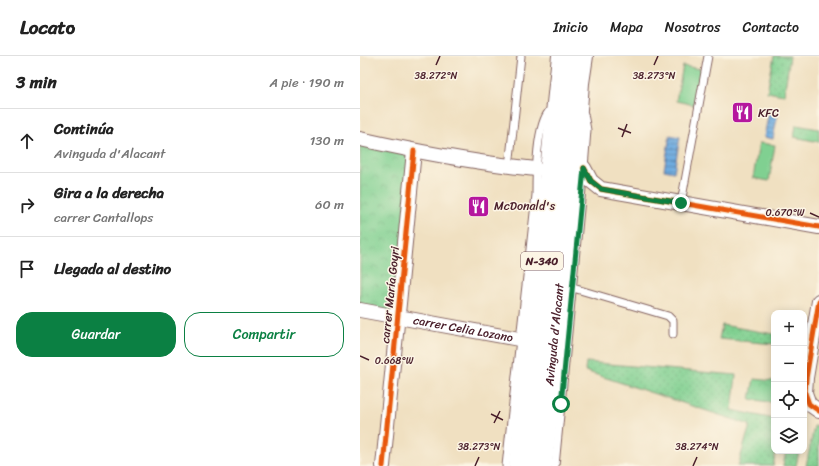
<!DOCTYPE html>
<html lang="es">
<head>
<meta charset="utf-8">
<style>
	:root { --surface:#fff; --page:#f2f2f2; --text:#222; --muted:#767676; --line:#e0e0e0; --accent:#0b8043 }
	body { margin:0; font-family:Sriracha,sans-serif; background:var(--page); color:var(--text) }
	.controls { position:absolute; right:12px; bottom:12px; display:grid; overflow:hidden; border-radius:8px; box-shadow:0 2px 10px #0003 }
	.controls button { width:36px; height:36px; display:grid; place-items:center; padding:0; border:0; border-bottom:1px solid var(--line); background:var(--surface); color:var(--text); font:20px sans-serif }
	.stop { position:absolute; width:12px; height:12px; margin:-9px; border:3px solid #0b8043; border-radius:50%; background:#fff }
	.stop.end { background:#0b8043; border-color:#fff; box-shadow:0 1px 4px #0008 }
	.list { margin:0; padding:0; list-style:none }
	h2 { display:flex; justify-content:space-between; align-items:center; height:52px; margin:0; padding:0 16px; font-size:17px }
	h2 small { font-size:13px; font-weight:400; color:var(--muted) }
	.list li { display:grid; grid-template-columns:26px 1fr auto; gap:12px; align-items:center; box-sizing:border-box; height:64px; padding:0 16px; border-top:1px solid var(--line) }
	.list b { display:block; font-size:15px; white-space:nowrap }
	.list p { margin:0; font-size:13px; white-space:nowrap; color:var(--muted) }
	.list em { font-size:13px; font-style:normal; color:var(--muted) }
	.actions { display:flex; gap:8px; padding:12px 16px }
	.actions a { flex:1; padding:9px 0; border:1px solid var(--accent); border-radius:16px; text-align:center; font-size:14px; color:var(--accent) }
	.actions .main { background:var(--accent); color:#fff }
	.icon { flex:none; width:22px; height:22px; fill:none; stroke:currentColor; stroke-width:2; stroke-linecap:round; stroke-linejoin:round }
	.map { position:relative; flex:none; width:459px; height:410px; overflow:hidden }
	header { display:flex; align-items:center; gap:24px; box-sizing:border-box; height:56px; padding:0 20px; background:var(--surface); border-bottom:1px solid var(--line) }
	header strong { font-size:19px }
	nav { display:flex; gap:22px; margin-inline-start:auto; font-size:14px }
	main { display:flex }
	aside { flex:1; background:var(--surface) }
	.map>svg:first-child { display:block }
	.park { fill:url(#park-crowns); stroke:#65785e }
	.garden { fill:url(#garden-dots); stroke:#65785e }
	.pitch { fill:#80d091; stroke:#65785e }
	.water { fill:url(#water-rules); stroke:#5c6585 }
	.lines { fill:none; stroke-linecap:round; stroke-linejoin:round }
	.service-casing { stroke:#846360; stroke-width:9 }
	.minor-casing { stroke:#846360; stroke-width:16 }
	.trunk-casing { stroke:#846360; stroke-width:24 }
	.service { stroke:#fff; stroke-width:7 }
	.minor { stroke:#fff; stroke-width:14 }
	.trunk { stroke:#fff; stroke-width:22 }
	.cycleway-casing { stroke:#fcf5e5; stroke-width:8 }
	.cycleway { stroke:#e8590c; stroke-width:5 }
	.route { stroke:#0b8043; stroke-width:5 }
	.ticks { fill:none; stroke:#4a1f2b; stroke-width:1.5 }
	.labels { text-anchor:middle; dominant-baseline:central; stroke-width:3; stroke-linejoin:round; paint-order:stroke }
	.shield { fill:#fcf5e5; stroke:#7f5f63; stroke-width:1 }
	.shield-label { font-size:11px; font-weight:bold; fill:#4a1f2b }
	.poi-label { font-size:12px; fill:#4a1f2b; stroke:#fcf5e5; text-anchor:start }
	.street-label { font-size:12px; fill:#4a1f2b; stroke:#fcf5e5 }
	.ticks-label { font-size:10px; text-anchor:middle; fill:#4a1f2b; stroke:#fcf5e5; stroke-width:3; stroke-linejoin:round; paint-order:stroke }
</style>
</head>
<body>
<header>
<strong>Locato</strong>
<nav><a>Inicio</a><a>Mapa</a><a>Nosotros</a><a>Contacto</a></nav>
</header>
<main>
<aside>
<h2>3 min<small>A pie · 190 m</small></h2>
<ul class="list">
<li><svg class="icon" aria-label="ahead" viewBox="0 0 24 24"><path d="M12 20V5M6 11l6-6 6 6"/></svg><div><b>Continúa</b><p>Avinguda d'Alacant</p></div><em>130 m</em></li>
<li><svg class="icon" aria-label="right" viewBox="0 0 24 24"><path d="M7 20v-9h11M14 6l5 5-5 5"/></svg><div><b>Gira a la derecha</b><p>carrer Cantallops</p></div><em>60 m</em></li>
<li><svg class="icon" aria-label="arrive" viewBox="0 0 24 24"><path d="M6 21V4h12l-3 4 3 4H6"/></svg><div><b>Llegada al destino</b></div></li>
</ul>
<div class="actions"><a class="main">Guardar</a><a>Compartir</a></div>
</aside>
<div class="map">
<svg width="459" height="410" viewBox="0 0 459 410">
	<defs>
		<pattern id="park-crowns" width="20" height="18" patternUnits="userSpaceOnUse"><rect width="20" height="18" fill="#80d091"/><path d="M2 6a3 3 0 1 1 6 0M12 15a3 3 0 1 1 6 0" fill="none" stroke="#70b27d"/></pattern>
		<pattern id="garden-dots" width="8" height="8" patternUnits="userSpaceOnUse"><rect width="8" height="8" fill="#80d091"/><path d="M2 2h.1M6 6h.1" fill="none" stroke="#70b27d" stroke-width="1.8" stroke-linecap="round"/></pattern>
		<pattern id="water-rules" width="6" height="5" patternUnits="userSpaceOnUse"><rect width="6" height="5" fill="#6eabdf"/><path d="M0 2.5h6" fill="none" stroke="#5c8bb5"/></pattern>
	</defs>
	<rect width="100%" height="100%" fill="#fcf5e5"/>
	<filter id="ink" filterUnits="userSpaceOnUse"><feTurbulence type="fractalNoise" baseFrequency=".025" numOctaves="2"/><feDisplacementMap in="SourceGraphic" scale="8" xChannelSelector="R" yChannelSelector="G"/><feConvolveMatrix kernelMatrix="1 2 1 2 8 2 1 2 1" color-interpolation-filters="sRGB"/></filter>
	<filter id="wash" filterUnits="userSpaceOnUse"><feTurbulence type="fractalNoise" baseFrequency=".012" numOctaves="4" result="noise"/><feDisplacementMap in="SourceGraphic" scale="16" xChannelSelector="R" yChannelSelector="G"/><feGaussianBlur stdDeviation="0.9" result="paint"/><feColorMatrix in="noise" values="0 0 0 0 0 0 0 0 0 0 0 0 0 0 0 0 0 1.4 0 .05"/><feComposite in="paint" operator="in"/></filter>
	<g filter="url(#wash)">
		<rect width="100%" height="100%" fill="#f0e0c1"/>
		<!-- park -->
		<path class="park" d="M436,69l23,4v13l-25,-5z
			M0,83l54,12 -16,166 -38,-7z
			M394,323l20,2v22l-24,-4z"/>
		<!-- garden -->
		<path class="garden" d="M414,0h16l-6,39 -17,-3z
			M362,269l52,9v10l-55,-5z
			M226,306l150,13 -4,35 42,9v32h2l-3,15h-35l12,-41 -165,-54z
			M454,370h5v40h-13z
			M426,395h13l-3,15h-13z"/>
		<!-- pitch -->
		<path class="pitch" d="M323,10l18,3 -7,36 -18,-4z
			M399,87l16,2 -6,36 -16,-3z"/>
		<!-- water -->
		<path class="water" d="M409,55l9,2 -5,26 -9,-2z
			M310,79l10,2 -6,35 -10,-2z"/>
	</g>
	<g filter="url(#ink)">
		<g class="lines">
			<defs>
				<path id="service" d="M149,111l12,-111
					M321,147l27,-147
					M213,232l95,28 5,5v13
					M146,410l30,-271c0,-20 0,-71 14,-85
					M195,410l29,-298 3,-38 -3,-16"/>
				<g id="minor">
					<path d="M0,83c58,13 117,24 176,30"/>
					<path d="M224,112l7,13 10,8 218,38"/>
					<path d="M459,245l-13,77 -1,15 4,11 10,7"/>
					<path id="s1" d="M0,254l159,29"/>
					<path d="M23,410l31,-315"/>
				</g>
				<g id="trunk">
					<path d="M160,410l43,-410"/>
					<path id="s2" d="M181,410l30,-292 7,-91 4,-27"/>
				</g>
			</defs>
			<!-- service casing -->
			<use href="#service" class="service-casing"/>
			<!-- minor casing -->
			<use href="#minor" class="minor-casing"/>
			<!-- trunk casing -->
			<use href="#trunk" class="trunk-casing"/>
			<!-- service -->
			<use href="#service" class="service"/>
			<!-- minor -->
			<use href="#minor" class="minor"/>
			<!-- trunk -->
			<use href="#trunk" class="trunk"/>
			<defs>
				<path id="cycleway" d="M224,112l7,13 10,8 218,38
					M459,245l-13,77 -1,15 4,11 10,7
					M23,410l31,-315"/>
			</defs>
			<!-- cycleway casing -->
			<use href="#cycleway" class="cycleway-casing"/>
			<!-- cycleway -->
			<use href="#cycleway" class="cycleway"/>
		</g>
	</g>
	<g class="lines" filter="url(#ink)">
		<!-- route -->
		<path class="route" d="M201,348l23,-236 7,13 10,8 80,14"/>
	</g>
	<!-- ticks -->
	<path class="ticks" d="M76,9l4,-9M294,9l4,-9M258,72l13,5M262,81l5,-13M450,157l9,4M0,300l9,4M131,358l12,6M134,367l6,-12M115,410l4,-9M333,410l4,-9"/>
	<!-- icons -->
	<defs>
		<symbol id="restaurant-square" viewBox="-11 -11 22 22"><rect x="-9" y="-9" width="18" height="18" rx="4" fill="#b5179e" stroke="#fcf5e5"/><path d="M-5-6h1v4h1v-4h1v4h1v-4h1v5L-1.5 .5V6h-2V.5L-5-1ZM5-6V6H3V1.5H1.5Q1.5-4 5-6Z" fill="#fff"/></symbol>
	</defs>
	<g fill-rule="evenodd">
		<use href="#restaurant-square" x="370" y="44" width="25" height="25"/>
		<use href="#restaurant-square" x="106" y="138" width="25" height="25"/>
	</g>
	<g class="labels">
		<!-- shield labels -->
		<rect class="shield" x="161" y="196" width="42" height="18" rx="3"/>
		<g class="shield-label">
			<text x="182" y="205">N-340</text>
		</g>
		<!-- poi labels -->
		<g class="poi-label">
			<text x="398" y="57">KFC</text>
			<text x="134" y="150">McDonald's</text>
		</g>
		<!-- street labels -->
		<g class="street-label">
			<text transform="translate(30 239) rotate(-84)">carrer María Goyri</text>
			<text stroke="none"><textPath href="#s1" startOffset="105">carrer Celia Lozano</textPath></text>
			<text stroke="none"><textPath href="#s2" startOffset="132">Avinguda d'Alacant</textPath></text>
		</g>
	</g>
	<g class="ticks-label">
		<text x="76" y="23">38.272°N</text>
		<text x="294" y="23">38.273°N</text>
		<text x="425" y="160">0.670°W</text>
		<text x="34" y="308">0.668°W</text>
		<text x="119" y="394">38.273°N</text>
		<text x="337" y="394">38.274°N</text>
	</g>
</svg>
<div class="controls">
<button>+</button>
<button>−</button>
<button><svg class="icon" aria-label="locate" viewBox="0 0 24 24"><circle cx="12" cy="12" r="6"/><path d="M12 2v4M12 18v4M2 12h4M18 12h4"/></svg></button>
<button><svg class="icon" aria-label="layers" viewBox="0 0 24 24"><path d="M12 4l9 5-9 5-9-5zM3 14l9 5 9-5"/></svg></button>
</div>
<div class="stop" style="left:201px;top:348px"></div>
<div class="stop end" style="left:321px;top:147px"></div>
</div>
</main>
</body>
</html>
